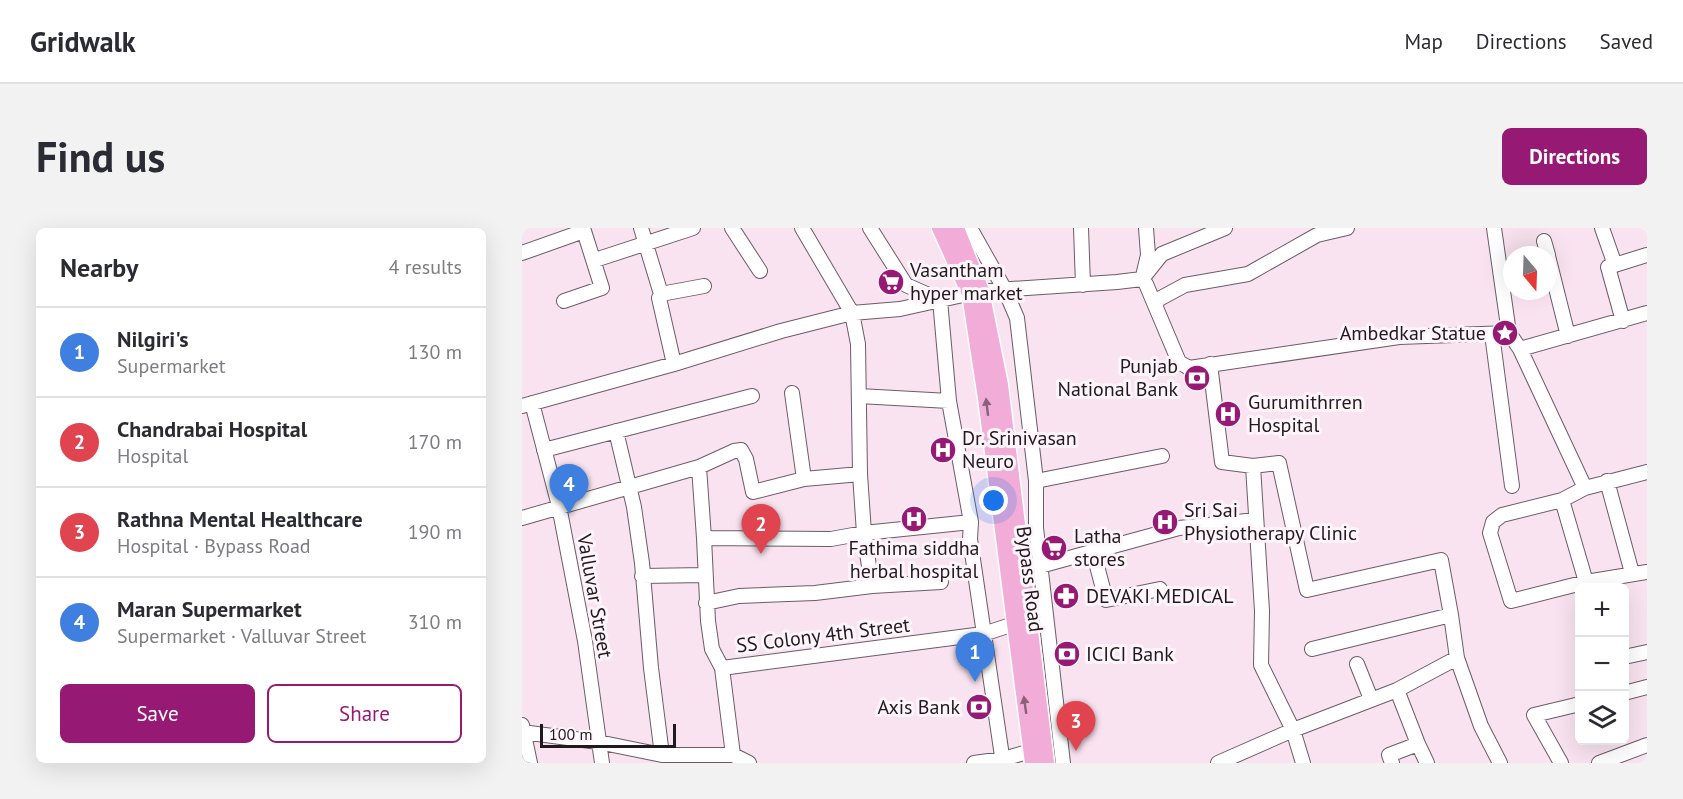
<!DOCTYPE html>
<html lang="en">
<head>
<meta charset="utf-8">
<style>
	:root { --surface:#fff; --page:#f2f2f3; --text:#2b2b33; --muted:#7c7c81; --line:#e1e1e2; --accent:#961a73 }
	body { margin:0; font-family:"PT Sans",sans-serif; background:var(--page); color:var(--text) }
	.controls { position:absolute; right:18px; bottom:18px; display:grid; overflow:hidden; border-radius:9px; box-shadow:0 6px 24px #0002 }
	.controls button { width:54px; height:54px; display:grid; place-items:center; padding:0; border:0; border-bottom:2px solid var(--line); background:var(--surface); color:var(--text); font:30px sans-serif }
	.compass { position:absolute; left:981px; top:18px; width:54px; height:54px; border-radius:50%; background:var(--surface); box-shadow:0 6px 24px #0002; rotate:161deg }
	.scale { position:absolute; left:18px; bottom:15px; width:136px; box-sizing:border-box; padding-left:6px; border:3px solid #21191d; border-top:0; font-size:16px; line-height:21px; white-space:nowrap; color:#21191d; -webkit-text-stroke:4px #fef5fa; paint-order:stroke }
	.you { position:absolute; left:472px; top:273px; width:21px; height:21px; margin:-15px; border:4px solid #fff; border-radius:50%; background:#1a73e8; box-shadow:0 0 0 9px #1a73e833 }
	.badge { display:grid; place-items:center; width:39px; height:39px; border-radius:50%; background:var(--accent); color:#fff; font-size:20px; font-weight:700 }
	.pin { position:absolute; translate:-50% -50px; filter:drop-shadow(0 2px 3px #0008) }
	.pin::after { content:''; position:absolute; top:32px; width:21px; height:18px; background:inherit; clip-path:polygon(0 0,100% 0,50% 100%) }
	.list { margin:0; padding:0; list-style:none }
	h2 { display:flex; justify-content:space-between; align-items:center; height:78px; margin:0; padding:0 24px; font-size:26px }
	h2 small { font-size:20px; font-weight:400; color:var(--muted) }
	.list li { display:grid; grid-template-columns:39px 1fr auto; gap:18px; align-items:center; box-sizing:border-box; height:90px; padding:0 24px; border-top:2px solid var(--line) }
	.list b { display:block; font-size:22px; white-space:nowrap }
	.list p { margin:0; font-size:20px; white-space:nowrap; color:var(--muted) }
	.list em { font-size:20px; font-style:normal; color:var(--muted) }
	.actions { display:flex; gap:12px; padding:18px 24px }
	.actions a { flex:1; padding:14px 0; border:2px solid var(--accent); border-radius:9px; text-align:center; font-size:21px; color:var(--accent) }
	.actions .main { background:var(--accent); color:#fff }
	.icon { flex:none; width:33px; height:33px; fill:none; stroke:currentColor; stroke-width:2; stroke-linecap:round; stroke-linejoin:round }
	.map { position:relative; flex:none; width:1125px; height:535px; overflow:hidden; border-radius:9px }
	header { display:flex; align-items:center; gap:36px; box-sizing:border-box; height:84px; padding:0 30px; background:var(--surface); border-bottom:2px solid var(--line) }
	header strong { font-size:28px }
	nav { display:flex; gap:33px; margin-inline-start:auto; font-size:21px }
	.intro { display:flex; align-items:center; justify-content:space-between; box-sizing:border-box; height:144px; padding:0 36px }
	h1 { margin:0; font-size:42px }
	.button { padding:15px 27px; border-radius:9px; background:var(--accent); color:#fff; font-size:21px; font-weight:700 }
	main { display:flex; gap:36px; padding:0 36px }
	aside { flex:1; background:var(--surface); border-radius:9px; box-shadow:0 6px 24px #0002 }
	.map>svg:first-child { display:block }
	.lines { fill:none; stroke-linecap:round; stroke-linejoin:round }
	.minor-casing { stroke:#6d5b66; stroke-width:16 }
	.major-casing { stroke:#fff; stroke-width:19 }
	.minor { stroke:#fff; stroke-width:14 }
	.major { stroke:#f1acd8; stroke-width:16 }
	.oneway { fill:#89627a }
	.labels { text-anchor:middle; dominant-baseline:central; stroke-width:6; stroke-linejoin:round; paint-order:stroke }
	.poi-label { font-size:20px; fill:#21191d; stroke:#fef5fa; text-anchor:start }
	.street-label { font-size:20px; fill:#21191d; stroke:#fef5fa }
</style>
</head>
<body>
<header>
<strong>Gridwalk</strong>
<nav><a>Map</a><a>Directions</a><a>Saved</a></nav>
</header>
<div class="intro"><h1>Find us</h1><a class="button">Directions</a></div>
<main>
<aside>
<h2>Nearby<small>4 results</small></h2>
<ul class="list">
<li><span class="badge" style="background:#3f7fe0">1</span><div><b>Nilgiri's</b><p>Supermarket</p></div><em>130 m</em></li>
<li><span class="badge" style="background:#e0444e">2</span><div><b>Chandrabai Hospital</b><p>Hospital</p></div><em>170 m</em></li>
<li><span class="badge" style="background:#e0444e">3</span><div><b>Rathna Mental Healthcare</b><p>Hospital · Bypass Road</p></div><em>190 m</em></li>
<li><span class="badge" style="background:#3f7fe0">4</span><div><b>Maran Supermarket</b><p>Supermarket · Valluvar Street</p></div><em>310 m</em></li>
</ul>
<div class="actions"><a class="main">Save</a><a>Share</a></div>
</aside>
<div class="map">
<svg width="1125" height="535" viewBox="0 0 1125 535">
	<rect width="100%" height="100%" fill="#f9e3f0"/>
	<g class="lines">
		<defs>
			<path id="minor" d="M119,0l20,66 -2,4 15,66
				M210,0l28,43
				M280,0l50,85 6,31 2,130 4,59 8,53
				M348,0l36,57 34,15 9,101 22,121 -1,17 33,224
				M448,0l35,62 12,28 19,163v47l27,235
				M559,0l2,57
				M972,0l15,105 11,16 65,139 62,-16
				M1080,0l13,37
				M1022,13l4,14
				M0,25l62,-22 18,57 -38,13
				M1026,28l20,80
				M73,32l98,-32
				M621,48l5,-21 -2,-27
				M620,51l20,-25 63,-26
				M139,66l43,-8
				M633,77l4,-6 26,-14 63,-11 69,-39 30,-7
				M1101,93l-15,-54 39,-12
				M970,106l20,152
				M998,121l127,-36
				M688,136l12,98 31,4 9,145 -1,54 32,65 10,33
				M270,165l12,86
				M337,168l90,5
				M10,175l27,103 26,135 17,122
				M0,178l152,-42 107,-33 71,-18 48,-4 81,-18 136,-9 25,-3 4,5 33,78 10,6 210,-31 110,-4
				M94,203l18,76 8,56 9,105 11,87
				M22,222l208,-54
				M731,238l26,-3 28,127 134,-30 10,55 -139,34
				M177,239l35,-16 7,-1 5,9 7,33 51,-13 56,-5
				M514,253l126,-25
				M1085,253l25,92
				M1063,260l-23,12 -60,15 -9,7 -3,11 21,68 75,-19 61,-10
				M1040,272l24,82
				M0,290l177,-51 5,71 127,1 33,-6 107,-11
				M182,310l4,83 4,28 10,19
				M571,323l13,49 54,-11
				M518,338l139,-38 77,-8
				M120,348l63,-1
				M184,375l33,-7 76,-3 57,-7 69,-4
				M1102,429l23,-5
				M935,430l24,68 19,37
				M835,436l14,35
				M875,462l60,-32 -6,-43
				M1102,465l23,-6
				M0,497l8,38
				M0,504l76,10 64,13h71l16,8
				M896,516l9,19
				M211,527l-11,-87 261,-34 31,-10
				M452,535l29,-4 28,-8
				M696,535l75,-33 104,-40 21,54 -29,11 3,8
				M1039,535l-27,-48 46,-11
				M1077,535l48,-18"/>
			<path id="major" d="M418,0l30,66 16,104 47,365
				M434,0l25,63 19,94 46,378"/>
		</defs>
		<!-- minor casing -->
		<use href="#minor" class="minor-casing"/>
		<!-- major casing -->
		<use href="#major" class="major-casing"/>
		<!-- minor -->
		<use href="#minor" class="minor"/>
		<!-- major -->
		<use href="#major" class="major"/>
	</g>
	<!-- one-way arrows -->
	<defs><path id="oneway-solid" d="M-6-.8H1V-3.2L6.5 0L1 3.2V.8H-6Z" transform="scale(1.5)"/></defs>
	<g class="oneway">
		<use href="#oneway-solid" transform="translate(465 179) rotate(-97)"/>
		<use href="#oneway-solid" transform="translate(503 477) rotate(-98)"/>
	</g>
	<!-- icons -->
	<defs>
		<symbol id="supermarket-disc" viewBox="-11 -11 22 22"><circle r="9.5" fill="#961a73" stroke="#fef5fa"/><path d="M-6-5.5h2.5l.6 2H6L4.5 2H-2.5L-4.4-4H-6ZM-1.5 3.2a1.3 1.3 0 1 0 .1 0ZM3 3.2a1.3 1.3 0 1 0 .1 0Z" fill="#fff"/></symbol>
		<symbol id="sight-disc" viewBox="-11 -11 22 22"><circle r="9.5" fill="#961a73" stroke="#fef5fa"/><path d="M0-6L1.8-2.2L6-1.7L2.9 1.2L3.7 5.4L0 3.3L-3.7 5.4L-2.9 1.2L-6-1.7L-1.8-2.2Z" fill="#fff"/></symbol>
		<symbol id="bank-disc" viewBox="-11 -11 22 22"><circle r="9.5" fill="#961a73" stroke="#fef5fa"/><path d="M-6-4H6V4H-6ZM0-2.3a2.3 2.3 0 1 0 0 4.6a2.3 2.3 0 1 0 0-4.6Z" fill="#fff"/></symbol>
		<symbol id="hospital-disc" viewBox="-11 -11 22 22"><circle r="9.5" fill="#961a73" stroke="#fef5fa"/><path d="M-5-5h3v3.5h4V-5h3V5h-3V1.5h-4V5h-3Z" fill="#fff"/></symbol>
		<symbol id="pharmacy-disc" viewBox="-11 -11 22 22"><circle r="9.5" fill="#961a73" stroke="#fef5fa"/><path d="M-2-6h4v4h4v4h-4v4h-4v-4h-4v-4h4Z" fill="#fff"/></symbol>
	</defs>
	<g fill-rule="evenodd">
		<use href="#supermarket-disc" x="354" y="39" width="30" height="30"/>
		<use href="#sight-disc" x="968" y="90" width="30" height="30"/>
		<use href="#bank-disc" x="660" y="135" width="30" height="30"/>
		<use href="#hospital-disc" x="691" y="171" width="30" height="30"/>
		<use href="#hospital-disc" x="406" y="207" width="30" height="30"/>
		<use href="#hospital-disc" x="377" y="276" width="30" height="30"/>
		<use href="#hospital-disc" x="628" y="279" width="30" height="30"/>
		<use href="#supermarket-disc" x="517" y="305" width="30" height="30"/>
		<use href="#pharmacy-disc" x="529" y="353" width="30" height="30"/>
		<use href="#bank-disc" x="530" y="411" width="30" height="30"/>
		<use href="#bank-disc" x="442" y="464" width="30" height="30"/>
	</g>
	<g class="labels">
		<!-- poi labels -->
		<g class="poi-label">
			<text x="388" y="42">Vasantham<tspan x="388" dy="23">hyper market</tspan></text>
			<text x="964" y="105" text-anchor="end">Ambedkar Statue</text>
			<text x="656" y="138" text-anchor="end">Punjab<tspan x="656" dy="23">National Bank</tspan></text>
			<text x="726" y="174">Gurumithrren<tspan x="726" dy="23">Hospital</tspan></text>
			<text x="440" y="210">Dr. Srinivasan<tspan x="440" dy="23">Neuro</tspan></text>
			<text x="662" y="282">Sri Sai<tspan x="662" dy="23">Physiotherapy Clinic</tspan></text>
			<text x="552" y="308">Latha<tspan x="552" dy="23">stores</tspan></text>
			<text x="392" y="320" text-anchor="middle">Fathima siddha<tspan x="392" dy="23">herbal hospital</tspan></text>
			<text x="564" y="368">DEVAKI MEDICAL</text>
			<text x="564" y="426">ICICI Bank</text>
			<text x="438" y="479" text-anchor="end">Axis Bank</text>
		</g>
		<!-- street labels -->
		<g class="street-label">
			<text transform="translate(508 351) rotate(83)">Bypass Road</text>
			<text transform="translate(73 368) rotate(80)">Valluvar Street</text>
			<text transform="translate(301 407) rotate(-7)">SS Colony 4th Street</text>
		</g>
	</g>
</svg>
<div class="controls">
<button>+</button>
<button>−</button>
<button><svg class="icon" aria-label="layers" viewBox="0 0 24 24"><path d="M12 4l9 5-9 5-9-5zM3 14l9 5 9-5"/></svg></button>
</div>
<svg class="compass" viewBox="-18 -18 36 36"><path d="M0-13l5 13h-10z" fill="#e53935"/><path d="M0 13l5-13h-10z" fill="#7c7c81"/></svg>
<div class="scale">100 m</div>
<div class="you"></div>
<div class="pin badge" style="left:453px;top:454px;background:#3f7fe0">1</div>
<div class="pin badge" style="left:239px;top:326px;background:#e0444e">2</div>
<div class="pin badge" style="left:554px;top:523px;background:#e0444e">3</div>
<div class="pin badge" style="left:47px;top:286px;background:#3f7fe0">4</div>
</div>
</main>
</body>
</html>
